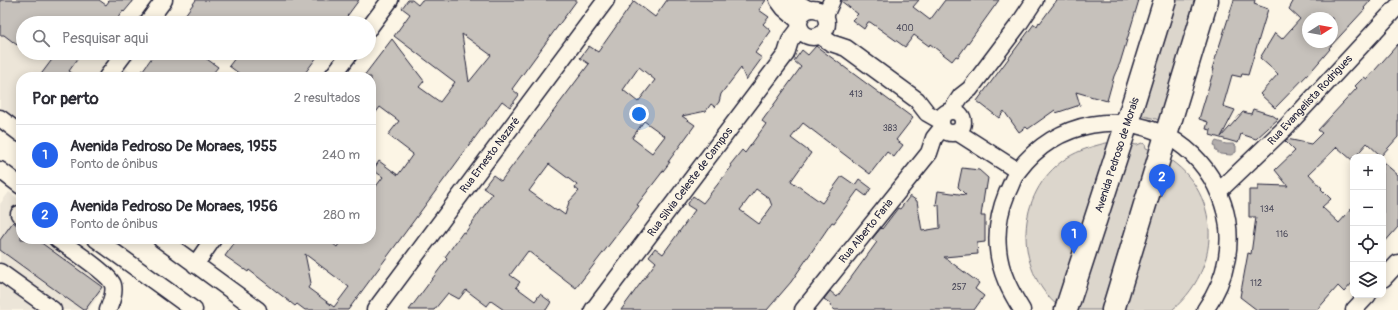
<!DOCTYPE html>
<html lang="pt">
<head>
<meta charset="utf-8">
<style>
	:root { --surface:#fff; --page:#f2f2f3; --text:#2b2b33; --muted:#7c7c81; --line:#e1e1e2; --accent:#2563eb }
	body { margin:0; font-family:Pangolin,sans-serif; background:var(--page); color:var(--text) }
	.controls { position:absolute; right:12px; bottom:12px; display:grid; overflow:hidden; border-radius:8px; box-shadow:0 2px 10px #0003 }
	.controls button { width:36px; height:36px; display:grid; place-items:center; padding:0; border:0; border-bottom:1px solid var(--line); background:var(--surface); color:var(--text); font:20px sans-serif }
	.compass { position:absolute; left:1302px; top:12px; width:36px; height:36px; border-radius:50%; background:var(--surface); box-shadow:0 2px 10px #0003; rotate:79deg }
	.you { position:absolute; left:639px; top:114px; width:14px; height:14px; margin:-10px; border:3px solid #fff; border-radius:50%; background:#1a73e8; box-shadow:0 0 0 6px #1a73e833 }
	.badge { display:grid; place-items:center; width:26px; height:26px; border-radius:50%; background:var(--accent); color:#fff; font-size:13px; font-weight:700 }
	.pin { position:absolute; translate:-50% -33px; filter:drop-shadow(0 1px 2px #0008) }
	.pin::after { content:''; position:absolute; top:21px; width:14px; height:12px; background:inherit; clip-path:polygon(0 0,100% 0,50% 100%) }
	.list { margin:0; padding:0; list-style:none }
	h2 { display:flex; justify-content:space-between; align-items:center; height:52px; margin:0; padding:0 16px; font-size:17px }
	h2 small { font-size:13px; font-weight:400; color:var(--muted) }
	.list li { display:grid; grid-template-columns:26px 1fr auto; gap:12px; align-items:center; box-sizing:border-box; height:60px; padding:0 16px; border-top:1px solid var(--line) }
	.list b { display:block; font-size:15px; white-space:nowrap }
	.list p { margin:0; font-size:13px; white-space:nowrap; color:var(--muted) }
	.list em { font-size:13px; font-style:normal; color:var(--muted) }
	.icon { flex:none; width:22px; height:22px; fill:none; stroke:currentColor; stroke-width:2; stroke-linecap:round; stroke-linejoin:round }
	.map { position:relative; flex:none; width:1398px; height:310px; overflow:hidden }
	.search { position:absolute; background:var(--surface); box-shadow:0 2px 10px #0003; left:16px; top:16px; width:360px; height:44px; display:flex; align-items:center; gap:10px; box-sizing:border-box; padding:0 14px; border-radius:22px; color:var(--muted); font-size:15px }
	.panel { position:absolute; background:var(--surface); box-shadow:0 2px 10px #0003; left:16px; top:72px; width:360px; height:172px; border-radius:16px }
	.map>svg:first-child { display:block }
	.built { fill:#ece5d8 }
	.green { fill:#dcd6cc; stroke:#7f7c84 }
	.water { fill:#b2adab; stroke:#78757e }
	.building { fill:#c6c1bb; stroke:#22223b; fill-rule:evenodd }
	.lines { fill:none; stroke-linecap:round; stroke-linejoin:round }
	.minor-casing { stroke:#22223b; stroke-width:19 }
	.highway-casing { stroke:#22223b; stroke-width:25 }
	.minor { stroke:#fcf5e5; stroke-width:16 }
	.highway { stroke:#fcf5e5; stroke-width:22 }
	.labels { text-anchor:middle; dominant-baseline:central; stroke-width:3; stroke-linejoin:round; paint-order:stroke }
	.number-label { font-size:9px; fill:#4b4a5b }
	.street-label { font-size:11px; fill:#22223b; stroke:#fcf5e5 }
</style>
</head>
<body>
<div class="map">
<svg width="1398" height="310" viewBox="0 0 1398 310">
	<rect width="100%" height="100%" fill="#fcf5e5"/>
	<filter id="ink" filterUnits="userSpaceOnUse"><feTurbulence type="fractalNoise" baseFrequency=".025" numOctaves="2"/><feDisplacementMap in="SourceGraphic" scale="8" xChannelSelector="R" yChannelSelector="G"/><feConvolveMatrix kernelMatrix="1 2 1 2 8 2 1 2 1" color-interpolation-filters="sRGB"/></filter>
	<g filter="url(#ink)">
		<!-- built -->
		<path class="built" d="M0,0h46l27,23h-50v30h85l28,24h-115v45l-21,-15z
			M9,192l12,9v38h51l44,33 -28,38h-88v-106z"/>
		<!-- green -->
		<path class="green" d="M1171,0h30l-37,121 -28,-7z
			M1106,143h16l15,2 5,-2 3,1 1,4c73,25 84,114 26,162h-109c-48,-35 -50,-111 -2,-148 13,-10 28,-15 45,-19z"/>
		<!-- water -->
		<path class="water" d="M1216,141l10,3h7l3,2v6l-5,3 -11,-1 -4,-3 -2,-7z"/>
		<!-- building -->
		<path class="building" d="M0,0h99l7,5 3,-4 -1,-1h26l-10,12 -1,-1 -9,12h-36l-6,-4 -3,4h-46v13l-6,9 -13,-10h-4z
			M196,0h163l-17,23h-163z
			M408,0h4l6,5 4,-5h155l-65,89 7,6 -9,12 -8,-6 -154,209h-43l-8,-6 -2,2 -46,-36 -1,2 -23,-16 12,-17h90l10,8 5,-8h29v-46l12,-16 -10,-7 6,-9 19,14 15,-21 -25,-19 11,-14 -19,-14 -9,12v-42h-8l29,-38 32,42 -5,6 21,15 15,-20 -61,-46 16,-22 -8,-6zM462,34l29,21 -22,27zM305,254l44,33 -15,20 -26,-19 3,-5z
			M667,0h99l-7,10 10,7 -6,7 8,7 -16,22 7,5 -16,22 -5,-12 -20,26 -2,8 -4,5 -4,-3 -5,7 -24,5 13,9 -27,37h2l-33,43 2,1 -63,82 -48,-37 -18,24 10,7 -4,5 19,14 5,-7 11,8 -5,8h-42l-13,-9 -4,5 -21,-16 -7,9 -11,-6 -14,17h-25l38,-51 -2,-2 18,-25 2,1 27,-39 -9,-6 10,-13 8,6 88,-117 -9,-6 9,-12 9,6 36,-51 21,16zM639,67l16,13 -17,22 -15,-12zM644,121l21,15 -13,17 -20,-15zM549,164l28,21 -2,3 4,3 -10,11 -4,13 -7,-5 -1,1 -28,-20z
			M841,0h78l-6,7 17,13 15,-20h54l-41,57 -2,-1 -4,5 -22,-17 -1,2 -15,-11 -9,12 -35,-25h-2l-4,7 -12,-9 6,-6 -17,-13z
			M1057,0h82l-19,63 -6,13 -7,25 -31,-9 4,13 -24,8 -1,-3 -27,19 -2,-2 -7,5 -15,-21 -5,7 -22,-17 57,-77 3,2 2,-4 1,1z
			M1234,0h21l-1,4 14,5 -20,66 -6,-1 -1,3 -9,-2 -9,31 12,4 -14,27 22,-25 8,2 2,-5 19,6 6,4 -22,20 -15,-5 -3,9 -28,-8 1,-5 -5,-1 2,-7 -9,-3 15,-50h-2z
			M1294,0h77l-7,8 1,1 -36,39 1,1 -17,20 -38,39 -15,-14 18,-20 -18,-16 15,-25 7,6 18,-20 -11,-10zM1308,18h24v24h-24z
			M1398,44v93l-17,19 -14,-13 -12,14h-2l-1,3 -15,-13 -28,27 13,14 -1,1 10,10 -9,8 17,16 14,-16v75l-9,10 -6,-6 -21,24h-60l-17,-13 8,-44 3,1 5,-37h-7v-27h9v-5l30,1 -13,-16 20,-19 -10,-10 2,-2 24,5 11,-11 -4,-3 39,-42 -2,-2 9,-9 3,2z
			M816,46l97,72 -17,22 7,5 -9,12 -7,-5 -17,22 -67,-51 -12,15 20,15 -20,28 31,22 20,-27 13,9 4,-6 12,9 -5,8 -8,-6 -24,33 -2,-1 -41,60 -24,28h-146l35,-48 -7,-6 6,-8 8,6 32,-44 -8,-5 6,-9 10,7 29,-37 -2,-1 12,-15 3,3 21,-29 -4,-3 39,-54 -7,-6 8,-11 6,5zM756,189l13,9 3,8 -13,18 -19,-14z
			M57,53h25l-13,18 9,6h-39z
			M155,53h52l-3,4 14,10 -8,10h-72z
			M239,53h81l-18,24h-58l-15,-11z
			M1383,162l15,13v52l-15,17z
			M962,168l17,2 9,8 -2,12 -1,-1 -4,27h4v26l-8,1 1,11 -34,3 35,26 -4,6 9,7 -10,14h-139l-5,-4 1,-2 -7,-5 6,-8 7,6 40,-55 -5,-3 9,-11 1,1 16,-21 2,1 10,-13 7,5 5,30 18,-3 -1,-23h-3l2,-14 28,4 -8,-8z
			M13,222l8,6v11h15l66,48 -17,23h-2l-83,-60v-10z"/>
		<g class="lines">
			<defs>
				<path id="minor" d="M778,0l6,8 15,13
					M792,0l16,9
					M799 23a14 14 0 1 1 28 0a14 14 0 1 1-28 0Z
					M825,16l7,-16
					M147,23l17,-23
					M369,28l21,-28
					M819,35l12,8 15,5 71,52 10,13 14,8
					M107,77l18,-24
					M332,77l18,-24
					M941 122a11 11 0 1 1 22 0a11 11 0 1 1-22 0Z
					M951,111l10,-15 9,-7 49,-65 16,-24
					M0,118l21,16
					M957,132l61,39
					M0,170l21,16
					M1219,191l65,-62 114,-123
					M19,214l2,1
					M57,239c11,8 53,35 56,46 2,8 -2,17 -5,25
					M96,239l98,71
					M161,239l97,71
					M195,265l18,-26
					M0,272l53,38
					M1383,279l15,-16
					M375,310l231,-310
					M593,310l193,-256 4,-13 10,-13
					M803,310l126,-157 5,-15 8,-10
					M1022,310c-12,-19 -22,-38 -24,-61 -2,-19 2,-39 9,-56 4,-7 6,-16 11,-22 38,-51 106,-63 159,-29 22,15 38,37 46,62 12,36 4,75 -18,106
					M1354,310l14,-15"/>
				<path id="highway" d="M1066,310l61,-187 38,-123
					M1113,310l94,-310"/>
			</defs>
			<!-- minor casing -->
			<use href="#minor" class="minor-casing"/>
			<!-- highway casing -->
			<use href="#highway" class="highway-casing"/>
			<!-- minor -->
			<use href="#minor" class="minor"/>
			<!-- highway -->
			<use href="#highway" class="highway"/>
		</g>
	</g>
	<g class="labels">
		<!-- number labels -->
		<g class="number-label">
			<text x="905" y="28">400</text>
			<text x="856" y="94">413</text>
			<text x="890" y="128">383</text>
			<text x="1267" y="209">134</text>
			<text x="1282" y="234">116</text>
			<text x="1256" y="283">112</text>
			<text x="959" y="287">257</text>
		</g>
		<!-- street labels -->
		<g class="street-label">
			<text transform="translate(1310 100) rotate(-47)">Rua Evangelista Rodrigues</text>
			<text transform="translate(490 155) rotate(-53)">Rua Ernesto Nazaré</text>
			<text transform="translate(1117 155) rotate(-72)">Avenida Pedroso de Morais</text>
			<text transform="translate(690 182) rotate(-53)">Rua Silvia Celeste de Campos</text>
			<text transform="translate(866 231) rotate(-51)">Rua Alberto Faria</text>
		</g>
	</g>
</svg>
<div class="controls">
<button>+</button>
<button>−</button>
<button><svg class="icon" aria-label="locate" viewBox="0 0 24 24"><circle cx="12" cy="12" r="6"/><path d="M12 2v4M12 18v4M2 12h4M18 12h4"/></svg></button>
<button><svg class="icon" aria-label="layers" viewBox="0 0 24 24"><path d="M12 4l9 5-9 5-9-5zM3 14l9 5 9-5"/></svg></button>
</div>
<svg class="compass" viewBox="-18 -18 36 36"><path d="M0-13l5 13h-10z" fill="#e53935"/><path d="M0 13l5-13h-10z" fill="#7c7c81"/></svg>
<div class="you"></div>
<div class="pin badge" style="left:1074px;top:254px">1</div>
<div class="pin badge" style="left:1162px;top:197px">2</div>
<div class="search"><svg class="icon" aria-label="search" viewBox="0 0 24 24"><circle cx="10" cy="10" r="6"/><path d="M15 15l6 6"/></svg>Pesquisar aqui</div>
<section class="panel">
<h2>Por perto<small>2 resultados</small></h2>
<ul class="list">
<li><span class="badge">1</span><div><b>Avenida Pedroso De Moraes, 1955</b><p>Ponto de ônibus</p></div><em>240 m</em></li>
<li><span class="badge">2</span><div><b>Avenida Pedroso De Moraes, 1956</b><p>Ponto de ônibus</p></div><em>280 m</em></li>
</ul>
</section>
</div>
</body>
</html>
